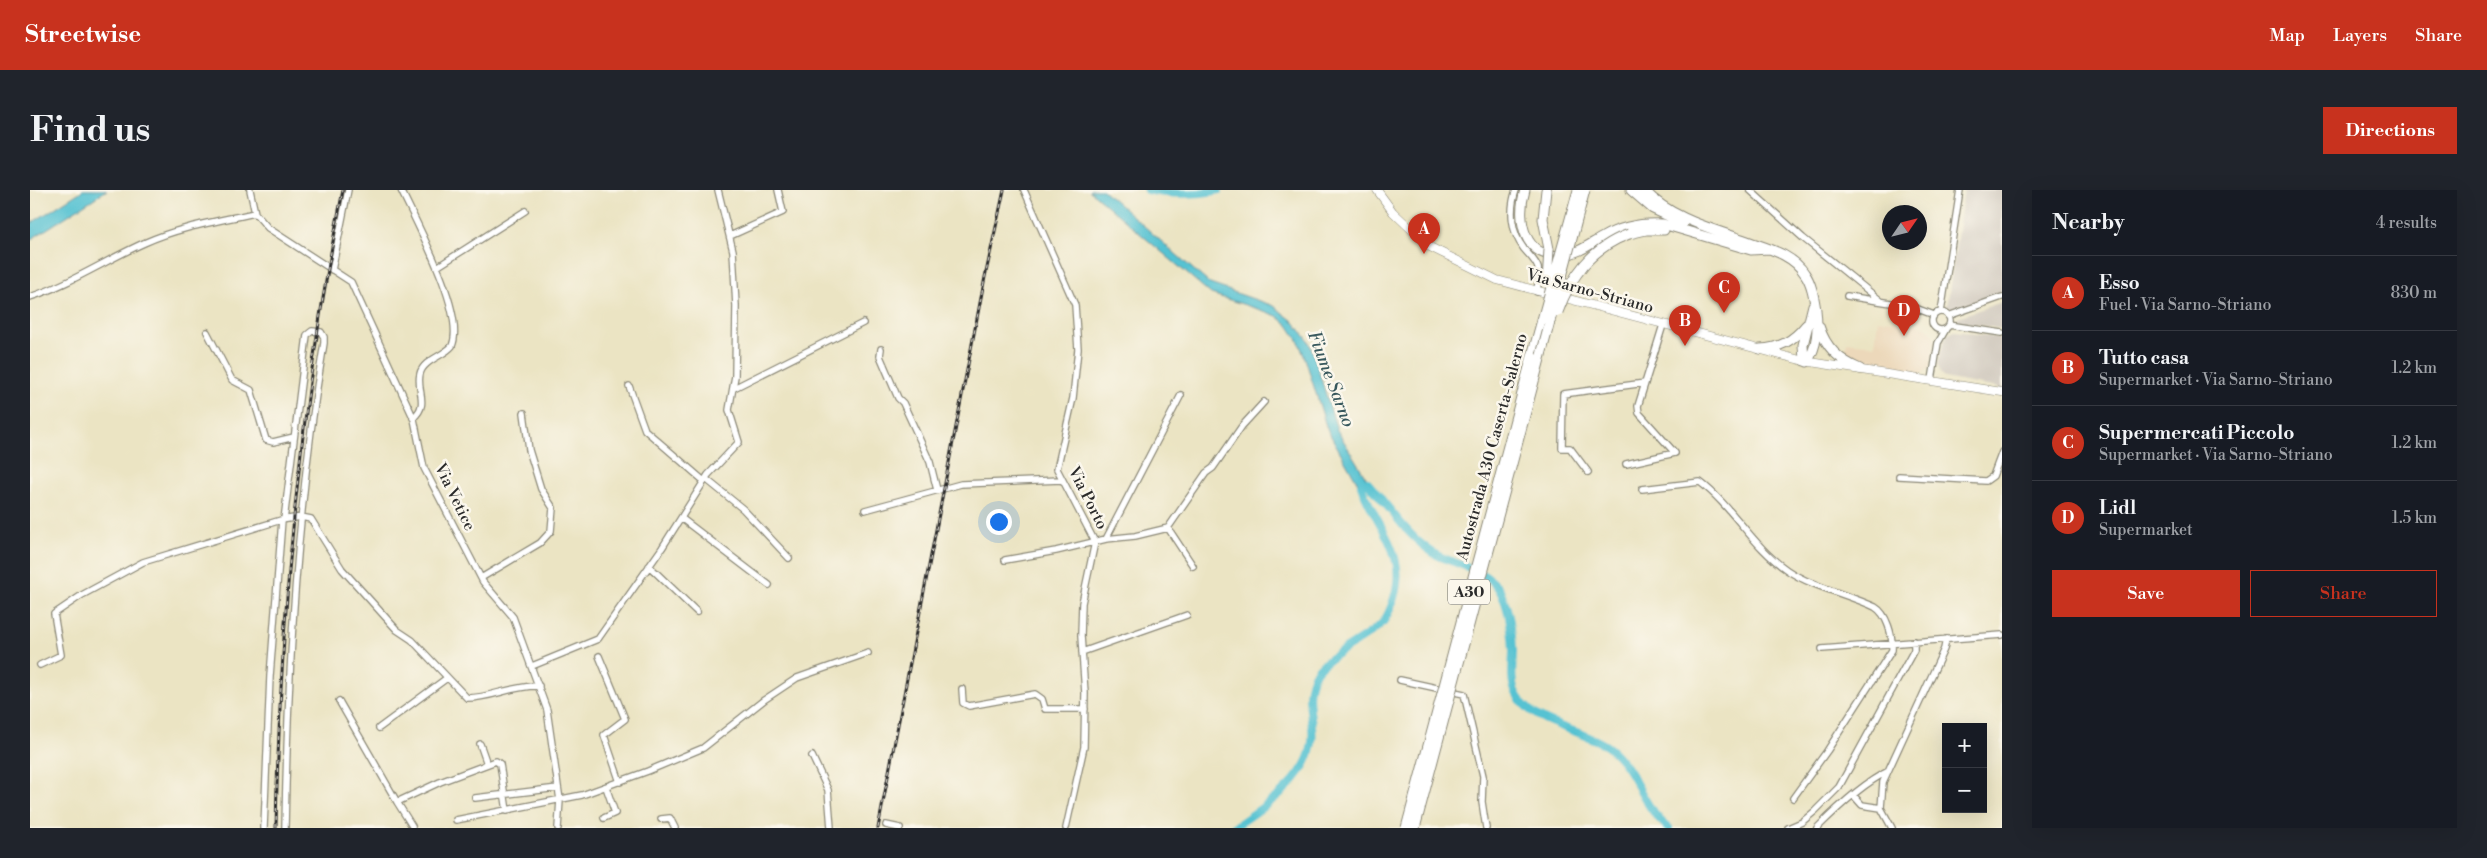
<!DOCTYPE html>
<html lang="en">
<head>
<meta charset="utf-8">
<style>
	:root { --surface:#171b24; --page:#20242c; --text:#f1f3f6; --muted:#9ea1a6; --line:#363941; --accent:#c8321e }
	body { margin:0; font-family:"Libre Bodoni",serif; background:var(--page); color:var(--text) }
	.controls { position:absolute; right:15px; bottom:15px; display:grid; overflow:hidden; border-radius:0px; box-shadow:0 5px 20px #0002 }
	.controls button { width:45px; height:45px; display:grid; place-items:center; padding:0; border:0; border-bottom:1px solid var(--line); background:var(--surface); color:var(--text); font:25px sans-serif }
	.compass { position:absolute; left:1852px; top:15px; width:45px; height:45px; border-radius:50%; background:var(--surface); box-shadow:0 5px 20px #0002; rotate:55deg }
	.you { position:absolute; left:968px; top:331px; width:18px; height:18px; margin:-12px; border:4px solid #fff; border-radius:50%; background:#1a73e8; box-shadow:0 0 0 8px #1a73e833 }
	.badge { display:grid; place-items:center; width:32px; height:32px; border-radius:50%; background:var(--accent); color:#fff; font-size:16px; font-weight:700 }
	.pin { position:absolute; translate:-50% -41px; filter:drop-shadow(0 1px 2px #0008) }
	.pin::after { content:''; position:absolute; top:26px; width:18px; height:15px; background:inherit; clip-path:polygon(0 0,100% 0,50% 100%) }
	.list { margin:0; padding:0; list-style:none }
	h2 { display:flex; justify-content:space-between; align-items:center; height:65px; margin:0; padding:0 20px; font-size:21px }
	h2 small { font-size:16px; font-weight:400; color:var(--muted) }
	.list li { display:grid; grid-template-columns:32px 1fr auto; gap:15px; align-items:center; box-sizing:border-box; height:75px; padding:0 20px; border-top:1px solid var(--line) }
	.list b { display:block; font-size:19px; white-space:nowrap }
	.list p { margin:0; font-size:16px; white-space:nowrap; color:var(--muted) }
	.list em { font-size:16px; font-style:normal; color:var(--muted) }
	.actions { display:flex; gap:10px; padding:15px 20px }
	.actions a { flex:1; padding:11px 0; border:1px solid var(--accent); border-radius:0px; text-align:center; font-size:18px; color:var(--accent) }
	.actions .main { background:var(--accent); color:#fff }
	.map { position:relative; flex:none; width:1972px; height:638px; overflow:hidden; border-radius:0px }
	header { display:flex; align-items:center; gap:30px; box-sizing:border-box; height:70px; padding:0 25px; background:var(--accent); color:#fff }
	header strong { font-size:24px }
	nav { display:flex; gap:28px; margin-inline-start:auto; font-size:18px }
	.intro { display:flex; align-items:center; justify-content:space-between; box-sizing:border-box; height:120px; padding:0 30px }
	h1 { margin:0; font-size:35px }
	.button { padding:12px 22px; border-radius:0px; background:var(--accent); color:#fff; font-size:18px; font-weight:700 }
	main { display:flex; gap:30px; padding:0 30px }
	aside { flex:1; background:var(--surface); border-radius:0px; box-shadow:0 5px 20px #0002 }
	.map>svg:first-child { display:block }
	.built { fill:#ecd8ba }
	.industrial { fill:#cbc3b8 }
	.water { fill:#57c2d2; stroke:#41767e }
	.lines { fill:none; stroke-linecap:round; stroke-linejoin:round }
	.river { stroke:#57c2d2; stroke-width:8 }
	.minor-casing { stroke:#8b8877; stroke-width:8 }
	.major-casing { stroke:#8b8877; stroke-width:9 }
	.highway-casing { stroke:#8b8877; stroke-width:11 }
	.minor { stroke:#fff; stroke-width:5.5 }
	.major { stroke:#fff; stroke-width:8 }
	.highway { stroke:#fff; stroke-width:9 }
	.rail-casing { stroke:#2b2b2b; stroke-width:3 }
	.rail { stroke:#fbf7ec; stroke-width:1; stroke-dasharray:4; stroke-linecap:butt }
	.highway-bridge-casing { stroke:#8b8877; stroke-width:11; stroke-linecap:butt }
	.highway-bridge { stroke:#fff; stroke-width:9 }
	.labels { text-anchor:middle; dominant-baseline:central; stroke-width:5; stroke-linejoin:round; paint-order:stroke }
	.shield { fill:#fbf7ec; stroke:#696865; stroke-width:1 }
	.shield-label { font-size:15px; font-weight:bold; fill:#2b2b2b }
	.street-label { font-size:16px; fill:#2b2b2b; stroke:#fbf7ec }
	.water-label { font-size:18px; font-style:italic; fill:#38585d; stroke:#fbf7ec }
</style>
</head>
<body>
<header>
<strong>Streetwise</strong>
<nav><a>Map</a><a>Layers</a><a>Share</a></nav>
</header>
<div class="intro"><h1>Find us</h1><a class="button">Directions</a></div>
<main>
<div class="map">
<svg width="1972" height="638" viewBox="0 0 1972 638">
	<rect width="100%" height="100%" fill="#fbf7ec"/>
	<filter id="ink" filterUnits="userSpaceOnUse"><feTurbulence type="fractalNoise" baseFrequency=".02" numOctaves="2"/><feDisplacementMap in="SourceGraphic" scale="10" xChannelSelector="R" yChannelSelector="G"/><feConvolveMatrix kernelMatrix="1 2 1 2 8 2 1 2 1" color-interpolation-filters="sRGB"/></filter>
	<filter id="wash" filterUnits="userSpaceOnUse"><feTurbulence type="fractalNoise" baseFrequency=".0096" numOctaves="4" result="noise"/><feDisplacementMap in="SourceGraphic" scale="20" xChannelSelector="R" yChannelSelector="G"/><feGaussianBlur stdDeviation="1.12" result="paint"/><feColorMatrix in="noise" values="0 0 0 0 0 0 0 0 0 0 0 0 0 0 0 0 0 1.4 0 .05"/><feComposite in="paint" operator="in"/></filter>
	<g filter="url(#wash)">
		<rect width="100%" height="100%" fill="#ebe4c3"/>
		<!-- built -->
		<path class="built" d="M1848,129l46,7 8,6 2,9 -3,24 -3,4 -6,4h-8l-53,-11 -16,-9 2,-11 28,3z"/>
		<!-- industrial -->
		<path class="industrial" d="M1934,0h38v103l-53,18 -2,-4z
			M1972,112v27l-47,-8 3,-4z
			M1925,141l47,7v51l-57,-11 -5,-5 -2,-9 6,-23 4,-7z"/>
		<!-- water -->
		<path class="water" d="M53,0h24l-77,50v-16z
			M1059,0h14l107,94 64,22 19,15 15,19 5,13 24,77 36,59 -1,1 -6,-5 -3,2 1,7 -37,-65 -21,-68 -8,-21 -10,-15 -11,-9 -13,-5 -53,-17z"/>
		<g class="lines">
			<!-- river -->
			<path class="river" d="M1117,0c24,5 48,5 72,0
				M1337,292c22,24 40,55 68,72 20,11 53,15 65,37 9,16 12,40 13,59 0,13 -3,29 2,41 16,36 65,36 93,56 28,21 33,60 61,81
				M1203,638c35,-25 85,-52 79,-101 -2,-20 -7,-37 4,-55 4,-7 14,-13 20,-17 15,-11 35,-20 47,-33 7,-9 13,-28 14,-39 5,-35 -26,-67 -36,-98"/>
		</g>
	</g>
	<g filter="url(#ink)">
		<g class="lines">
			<defs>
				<path id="minor" d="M220,0l5,23 13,15 83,54 63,137 10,49 59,114 30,35 34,93 13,90 -2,28
					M371,0c15,32 65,124 51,156 -8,10 -29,14 -32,28 -4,17 10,30 -7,44
					M994,0l51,115 3,44 -5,49 -16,71 38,73 -13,61 -1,33 4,57 -1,54 -18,81
					M1486,0c-7,20 -5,42 8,59 5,6 12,12 14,19 1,7 0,16 -1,24
					M1720,0l53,48 78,63
					M700,46l53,-24 -5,-22
					M407,77l88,-56
					M302,80l16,-80
					M1817,106l63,10 24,9
					M0,107c40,-13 76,-37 114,-54 35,-16 74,-22 111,-30
					M1902 131a9 9 0 1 1 18 0a9 9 0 1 1-18 0Z
					M1911,122l19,-122
					M1918,126l54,-19
					M1919,135l53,8
					M177,142l25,48 19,10 15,50 7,2 21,-5
					M851,159l-1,7 18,42 5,5 27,59 7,28
					M1902,190l6,-37 8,-14
					M599,196l16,44 59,51
					M704,198l129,-65
					M1596,274l49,-11 -36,-40 -1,-7 25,-81
					M1558,282l-18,-24h-8l1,-54 82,-11
					M1869,286l87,5 7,-5 9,-24
					M676,289l37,30 46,49
					M1612,299l58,-7c33,25 53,65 87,88 25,17 60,24 88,37 12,7 18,29 17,43l-65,101 -34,47
					M835,320l96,-26 100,-4
					M651,328l88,67
					M254,330l23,-185 5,-4 9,1 3,5v6c-27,161 -36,323 -39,485
					M1138,338l25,38
					M1076,349l29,-3 33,-8 38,-55 7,-5 29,-42 22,-24
					M975,370l51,-9 50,-12 75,-144
					M619,376l48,46
					M451,388l59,-35 11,-12 2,-23 -12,-19 -12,-39 -5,-37
					M1792,459l180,-14
					M1052,462l105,-37
					M569,466l26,63 -21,16 16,47
					M10,475l21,-10 -7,-41 28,-19 61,-33 138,-42 20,-3 10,2 31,50 55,61 15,10 55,58c25,0 46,-13 72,-12
					M502,476l66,-27 64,-91 46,-73 31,-33 -10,-32 6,-34 1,-70 -3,-55 -15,-61
					M1370,490l64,14 19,82 -1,26 4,26
					M932,499l1,14 6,3 66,-12 7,5 3,10h40
					M309,511l58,101
					M349,538l68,-50
					M450,554l7,20
					M782,566l16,34 3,38
					M1824,606l8,9 19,3
					M445,608l83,-10
					M574,628l11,-5 -9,-26
					M631,629l9,-1 5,10
					M426,630l126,-25 66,-24 55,-23 61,-48 33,-22 71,-25
					M856,635l14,3
					M382,636l-15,-24 43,-20 56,-21 4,3 7,47
					M234,638l6,-152 12,-156
					M1758,638l14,-6 13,-11 24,-24 75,-137v-9
					M1787,638c19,-19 46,-45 70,-56
					M1862,638l-11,-20 2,-26 61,-133 2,-10"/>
				<path id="major" d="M1347,0l16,22 37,35 67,33 307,81 198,31"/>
				<path id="highway" d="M1495,0c-9,29 -1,71 39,65 15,-2 26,-11 39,-18 19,-11 38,-14 60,-13l88,26 18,-1
					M1516,0l-3,29 6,30
					M1601,0l22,19 30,14
					M1614,0c27,29 69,39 106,52 20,7 43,13 55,32 7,10 9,24 11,36 2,18 2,36 -9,52
					M1599,44l17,-4h18
					M1789,136c7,22 20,34 41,43
					M1730,159c20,-1 33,-8 46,-24
					M1502,166l10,-36
					M1774,171l-1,-16 10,-40"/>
			</defs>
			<!-- minor casing -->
			<use href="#minor" class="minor-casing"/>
			<!-- major casing -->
			<use href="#major" class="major-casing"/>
			<!-- highway casing -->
			<use href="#highway" class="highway-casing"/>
			<!-- minor -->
			<use href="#minor" class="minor"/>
			<!-- major -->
			<use href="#major" class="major"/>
			<!-- highway -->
			<use href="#highway" class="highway"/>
			<defs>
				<path id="rail" d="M246,638c4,-215 24,-428 67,-638
					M848,638l107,-551 19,-87"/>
			</defs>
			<!-- rail casing -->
			<use href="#rail" class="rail-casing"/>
			<!-- rail -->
			<use href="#rail" class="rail"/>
			<defs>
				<path id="highway-bridge" d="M1517,93l2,-34
					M1528,122c13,-36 33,-64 71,-78
					M1512,130l36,-130
					M1376,638l126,-472
					M1385,638l170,-638"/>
			</defs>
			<!-- highway-bridge casing -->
			<use href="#highway-bridge" class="highway-bridge-casing"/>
			<!-- highway-bridge -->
			<use href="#highway-bridge" class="highway-bridge"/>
		</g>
	</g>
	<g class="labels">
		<!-- shield labels -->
		<rect class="shield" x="1418" y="389.5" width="42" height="25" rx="4"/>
		<g class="shield-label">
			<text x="1439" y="402">A30</text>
		</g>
		<!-- street labels -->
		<g class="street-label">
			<text transform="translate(1560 101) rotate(15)">Via Sarno-Striano</text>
			<text transform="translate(1462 257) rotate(-75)">Autostrada A30 Caserta-Salerno</text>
			<text transform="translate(425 307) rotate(64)">Via Vetice</text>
			<text transform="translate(1058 308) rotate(63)">Via Porto</text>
		</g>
		<!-- water labels -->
		<g class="water-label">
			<text transform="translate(1301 189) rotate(69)">Fiume Sarno</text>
		</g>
	</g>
</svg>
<div class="controls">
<button>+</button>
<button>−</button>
</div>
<svg class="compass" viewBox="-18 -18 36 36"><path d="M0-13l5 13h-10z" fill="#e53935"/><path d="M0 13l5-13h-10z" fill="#9ea1a6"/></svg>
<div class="you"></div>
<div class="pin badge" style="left:1394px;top:64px">A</div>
<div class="pin badge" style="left:1655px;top:156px">B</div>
<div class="pin badge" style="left:1694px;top:123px">C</div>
<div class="pin badge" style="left:1874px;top:146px">D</div>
</div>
<aside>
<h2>Nearby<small>4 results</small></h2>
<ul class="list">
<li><span class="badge">A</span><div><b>Esso</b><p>Fuel · Via Sarno-Striano</p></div><em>830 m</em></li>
<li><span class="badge">B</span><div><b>Tutto casa</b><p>Supermarket · Via Sarno-Striano</p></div><em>1.2 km</em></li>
<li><span class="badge">C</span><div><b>Supermercati Piccolo</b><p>Supermarket · Via Sarno-Striano</p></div><em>1.2 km</em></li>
<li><span class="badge">D</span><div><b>Lidl</b><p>Supermarket</p></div><em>1.5 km</em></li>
</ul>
<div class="actions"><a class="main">Save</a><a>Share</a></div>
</aside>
</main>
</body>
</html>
